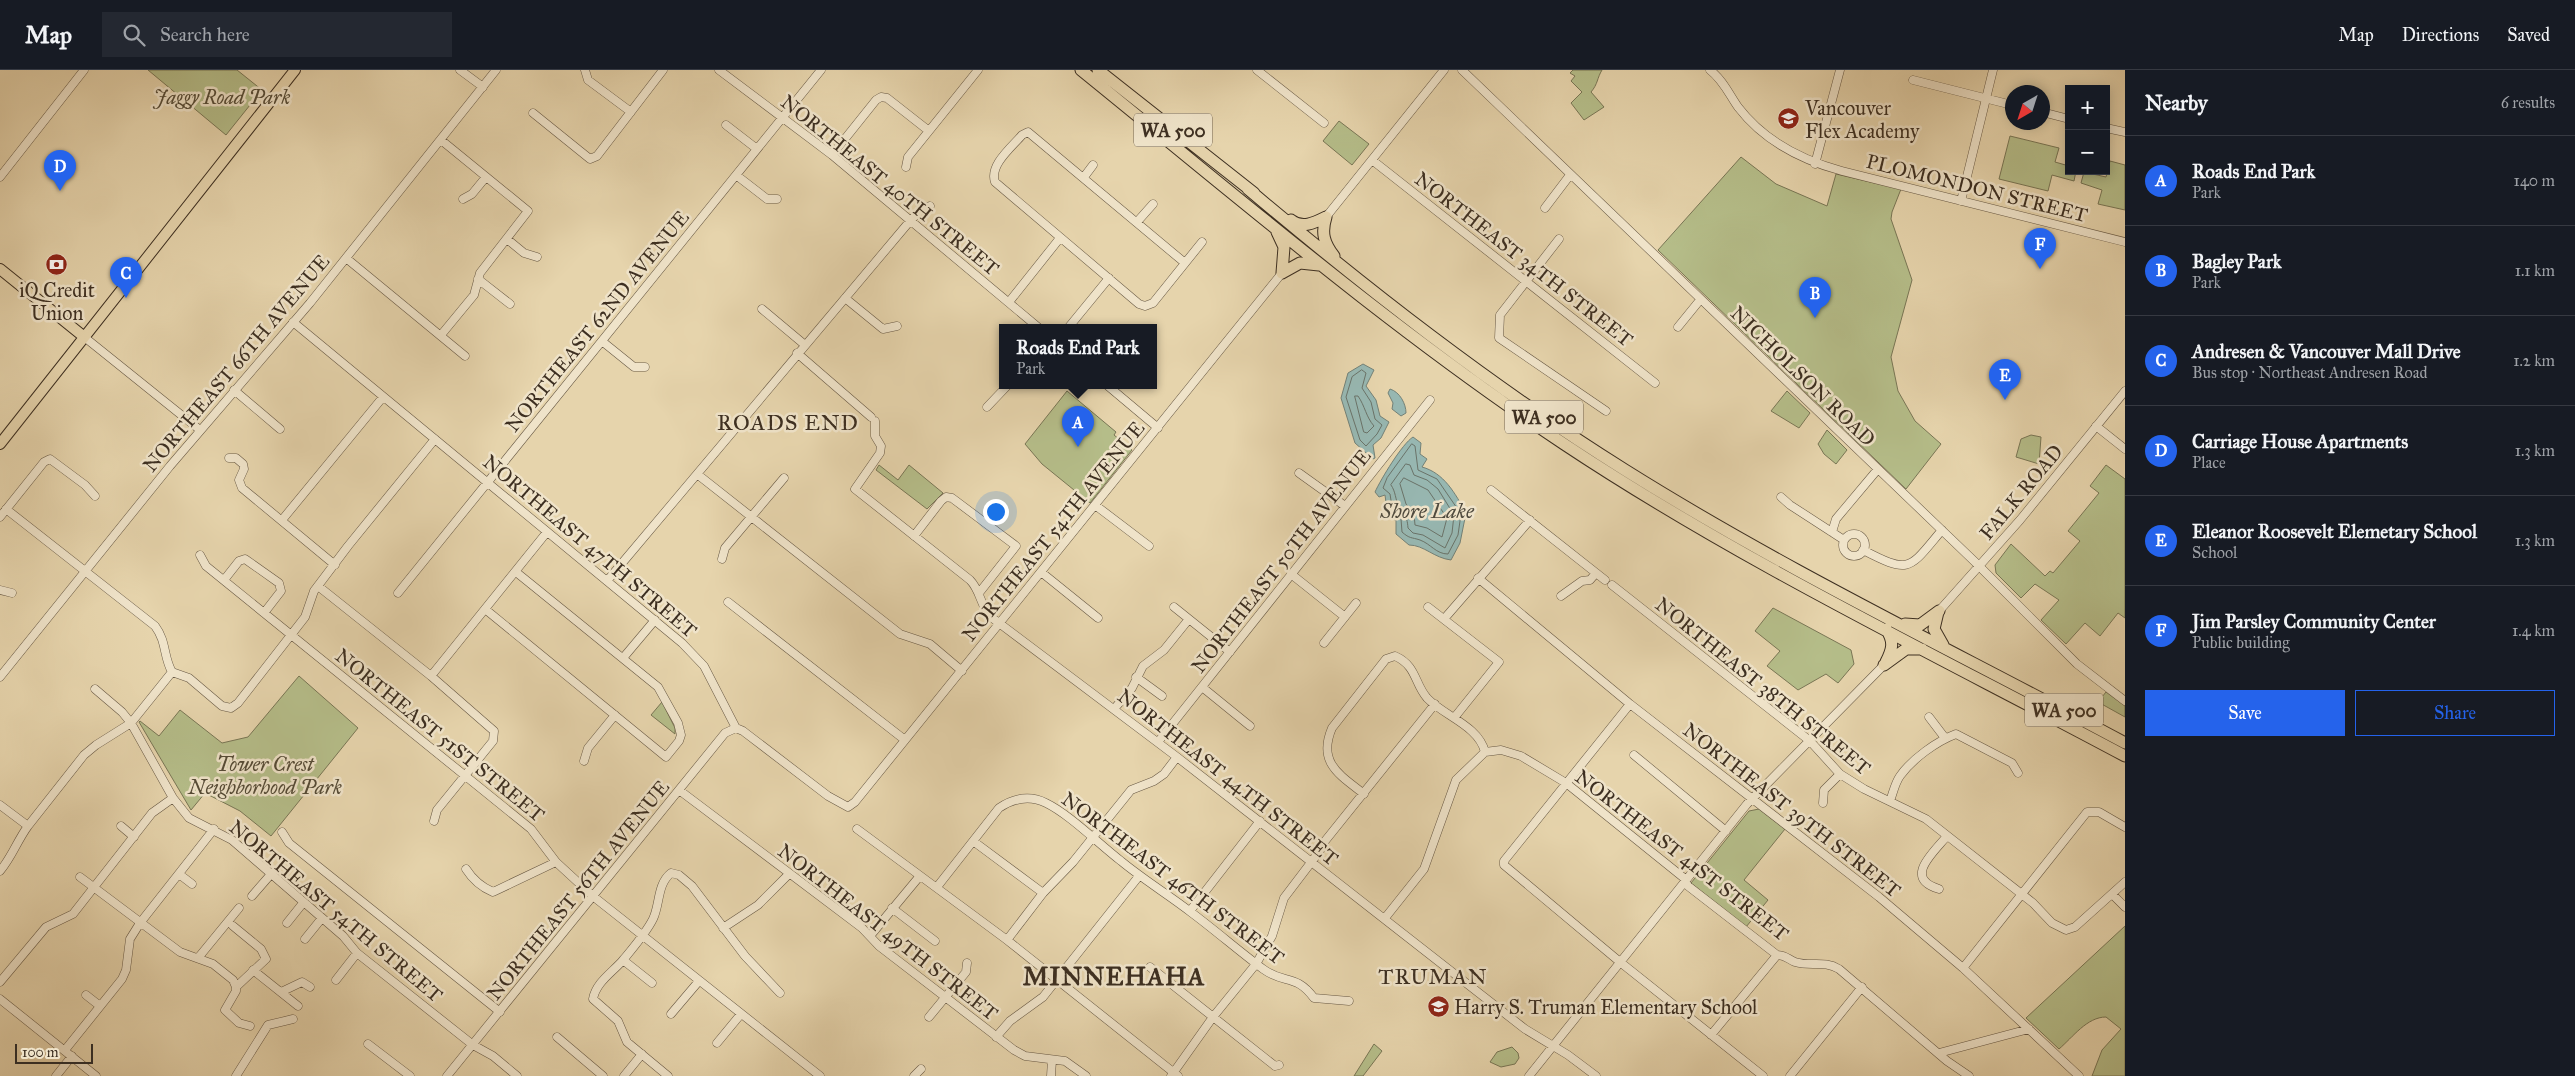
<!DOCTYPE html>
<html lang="en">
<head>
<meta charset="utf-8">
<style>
	:root { --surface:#171b24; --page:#242831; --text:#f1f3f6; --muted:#9ea1a6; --line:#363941; --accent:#2563eb }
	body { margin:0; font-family:"IM FELL Great Primer",serif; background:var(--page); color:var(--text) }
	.controls { position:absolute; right:15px; top:15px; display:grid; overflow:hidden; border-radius:0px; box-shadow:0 2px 12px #0003 }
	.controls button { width:45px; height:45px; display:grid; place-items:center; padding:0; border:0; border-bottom:1px solid var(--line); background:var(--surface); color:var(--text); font:25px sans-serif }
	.compass { position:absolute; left:2005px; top:15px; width:45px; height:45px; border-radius:50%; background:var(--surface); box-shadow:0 2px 12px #0003; rotate:219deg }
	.scale { position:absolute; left:15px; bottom:12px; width:78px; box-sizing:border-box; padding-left:5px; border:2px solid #3d2f21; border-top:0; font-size:14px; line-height:18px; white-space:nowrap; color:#3d2f21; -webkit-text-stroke:4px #efe3c9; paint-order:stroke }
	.you { position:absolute; left:995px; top:441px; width:18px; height:18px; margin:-12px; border:4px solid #fff; border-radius:50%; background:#1a73e8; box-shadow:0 0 0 8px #1a73e833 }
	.badge { display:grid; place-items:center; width:32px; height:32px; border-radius:50%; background:var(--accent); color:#fff; font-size:16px; font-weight:700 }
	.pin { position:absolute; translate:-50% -41px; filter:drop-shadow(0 1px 2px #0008) }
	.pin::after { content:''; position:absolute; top:26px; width:18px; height:15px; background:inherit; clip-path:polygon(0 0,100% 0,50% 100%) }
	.popup { position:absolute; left:999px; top:254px; width:158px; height:65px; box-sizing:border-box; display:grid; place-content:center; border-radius:0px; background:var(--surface); filter:drop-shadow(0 1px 4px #0005); font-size:16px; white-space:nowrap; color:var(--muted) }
	.popup b { font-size:19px; color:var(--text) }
	.popup::after { content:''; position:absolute; left:50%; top:100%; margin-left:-10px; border:10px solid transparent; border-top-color:var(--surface) }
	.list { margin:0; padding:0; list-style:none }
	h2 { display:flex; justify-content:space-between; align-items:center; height:65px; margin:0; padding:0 20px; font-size:21px }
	h2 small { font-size:16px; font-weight:400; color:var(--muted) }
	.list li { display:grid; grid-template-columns:32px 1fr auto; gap:15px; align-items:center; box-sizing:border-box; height:90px; padding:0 20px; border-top:1px solid var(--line) }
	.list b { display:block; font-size:19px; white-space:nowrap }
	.list p { margin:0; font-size:16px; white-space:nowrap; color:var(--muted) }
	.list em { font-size:16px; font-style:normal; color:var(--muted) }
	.actions { display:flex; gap:10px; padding:15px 20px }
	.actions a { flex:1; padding:11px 0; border:1px solid var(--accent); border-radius:0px; text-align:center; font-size:18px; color:var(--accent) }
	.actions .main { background:var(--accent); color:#fff }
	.icon { flex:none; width:28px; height:28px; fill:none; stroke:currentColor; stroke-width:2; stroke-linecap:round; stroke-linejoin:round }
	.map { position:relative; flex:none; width:2125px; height:1006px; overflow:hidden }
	header { display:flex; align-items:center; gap:30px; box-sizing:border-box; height:70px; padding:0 25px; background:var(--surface); border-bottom:1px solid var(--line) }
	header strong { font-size:24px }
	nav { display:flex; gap:28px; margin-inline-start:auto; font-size:18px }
	.search { width:350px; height:45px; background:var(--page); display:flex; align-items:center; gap:12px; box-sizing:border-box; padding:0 18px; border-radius:0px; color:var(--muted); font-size:19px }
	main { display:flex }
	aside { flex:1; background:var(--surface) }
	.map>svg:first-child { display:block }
	.green { fill:#b5bd89; stroke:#797655 }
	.water { fill:#97b7b1; stroke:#738177 }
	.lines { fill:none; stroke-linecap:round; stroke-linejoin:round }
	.shore { stroke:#6a7369; stroke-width:1 }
	.minor-casing { stroke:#675844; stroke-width:9 }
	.major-casing { stroke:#3d2f21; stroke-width:12 }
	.highway-casing { stroke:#3d2f21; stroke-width:13 }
	.minor { stroke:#efe3c9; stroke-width:8 }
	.major { stroke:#e6d4ac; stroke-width:10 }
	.highway { stroke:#e6d4ac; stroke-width:11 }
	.labels { text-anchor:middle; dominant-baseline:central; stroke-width:5; stroke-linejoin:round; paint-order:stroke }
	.shield { fill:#efe3c9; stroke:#726553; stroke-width:1 }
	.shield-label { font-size:19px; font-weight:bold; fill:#3d2f21 }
	.park-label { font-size:20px; font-style:italic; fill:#554b36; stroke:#efe3c9 }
	.poi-label { font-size:20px; fill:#3d2f21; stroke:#efe3c9; text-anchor:start }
	.street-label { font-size:20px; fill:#3d2f21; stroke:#efe3c9 }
	.water-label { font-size:21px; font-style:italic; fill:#4f4a3e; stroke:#efe3c9 }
	.quarter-label { font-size:22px; letter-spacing:1px; fill:#3d2f21; stroke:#efe3c9 }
	.district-label { font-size:25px; font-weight:bold; letter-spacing:1px; fill:#3d2f21; stroke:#efe3c9 }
</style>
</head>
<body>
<header>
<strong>Map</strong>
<div class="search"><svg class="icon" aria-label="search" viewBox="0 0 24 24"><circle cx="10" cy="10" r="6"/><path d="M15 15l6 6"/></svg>Search here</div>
<nav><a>Map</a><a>Directions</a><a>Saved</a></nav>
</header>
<main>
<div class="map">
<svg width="2125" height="1006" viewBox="0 0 2125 1006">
	<rect width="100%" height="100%" fill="#e6d4ac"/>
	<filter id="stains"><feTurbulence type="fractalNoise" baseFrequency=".004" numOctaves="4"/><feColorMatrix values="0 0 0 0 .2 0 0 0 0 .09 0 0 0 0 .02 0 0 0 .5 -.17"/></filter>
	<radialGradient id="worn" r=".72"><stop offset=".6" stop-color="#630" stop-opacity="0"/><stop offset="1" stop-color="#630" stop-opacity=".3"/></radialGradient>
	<!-- green -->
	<path class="green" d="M148,0h89l25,20 -36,45z
		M1573,0h29c-5,8 -4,14 -11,22l13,15 -20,13 -13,-17 11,-11 -11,-11 4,-5 -5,-3z
		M1339,51l30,23 -17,21 -29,-24z
		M2010,66l49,12 -4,14 14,4v5h7l-2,10 -22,-6 -4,16 -49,-12z
		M1741,87l35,27 51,22 9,-32 65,15 -9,23 -1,7 21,61 -21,77 7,34 17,30 26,23 -35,45 -248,-239z
		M2110,91l15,4v45l-27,-6 4,-14 -21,-7 3,-11 22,5z
		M1067,321l49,41 -2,3 18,15 -42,53 -48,-39 -17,-20z
		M1787,321l23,22 -11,15 -28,-17z
		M1827,360l20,20 -11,14 -12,-10 -6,-10z
		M2031,365l10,2 -2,27 -23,-7 5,-18z
		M879,395l19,15 11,-15 34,28 -16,16 -51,-39z
		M2106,395l19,14v139l-7,-5 -18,23 -15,-13 -19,21 -25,-24 18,-20 -24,-16 -14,14 -25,-25 -1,-8 16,-21 34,32 5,-5 3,2 27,-32 -12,-10 31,-38 -9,-7z
		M1773,538l78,42 3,14 -16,19 -12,-9 -28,16 -31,-24 13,-15 -25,-20z
		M299,606l59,52 -87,108 -31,-25 -35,-18 -14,17 -52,-88 1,-1 19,15 21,-26 42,33 26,-6z
		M2106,622l19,14v11l-27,-15z
		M662,632l13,26v6l-24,-19z
		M1759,739l26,20 -41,51 24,20 -22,27 -55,-44 58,-72z
		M2125,856v150h-33l10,-26 19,-21 -15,-12c-19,0 -33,20 -47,32l-33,-31z
		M1374,974l8,7 -19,25h-9z
		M1512,977l6,6 1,5 -4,6 -14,3 -11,-5 7,-10z"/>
	<!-- water -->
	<path class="water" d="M1363,294l11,6 -8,16 10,14 4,16 9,6 -8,16 -8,7 2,13 -2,1 -18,-16 -14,-45 7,-25z
		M1390,319c10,3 16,15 16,24l-5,3 -9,-7 1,-6 -5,-10z
		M1413,367l8,6 -1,11 7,5 -5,8c22,6 33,26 44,46l-6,30 -9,17c-17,-2 -27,-15 -42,-15l-13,-11v-14l-8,-2 -3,-23 -6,2 -4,-5c6,-13 27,-48 38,-55z"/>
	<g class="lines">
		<!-- shore -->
		<path class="shore" d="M1362,300l4,3 -4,15 9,14 4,17 7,6 -5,9 -11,12 -6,-6 -14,-43 6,-20z
			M1355,326h3c7,10 8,21 16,30l-7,7 -3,-1z
			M1412,374l3,2 3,24 19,9 24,35 -3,21 -10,19c-12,0 -17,-10 -28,-14 -9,-3 -10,-1 -18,-8l-1,-13 -8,-6 -3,-19 -7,-6 4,-10z
			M1406,394l4,1 4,10 13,5 11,9 16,26 -2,18 -7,15 -22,-13 -10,-2 -5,-5c-1,-15 -5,-11 -9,-21 -4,-8 -3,-15 -8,-22z
			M1404,408l24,12 19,28 -5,19 -15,-9 -12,-3 -1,-11 -8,-10 -6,-20z"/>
		<defs>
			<path id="minor" d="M460,0l23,17
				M585,0l3,10 43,32
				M719,0l113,85 207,173
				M1257,0l67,53
				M1462,0l512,491 103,103 48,37
				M1710,0c13,10 19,24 28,37 26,34 63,53 104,64l283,71
				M1913,10l99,25
				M2042,42l27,7
				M533,43l57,46 7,-3 66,-86
				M726,55l31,24
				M2106,58l19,4
				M441,70l87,71 -48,62 -6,22 -33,40
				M832,85l44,-55 5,-3 6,1 42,33
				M1372,90l283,223
				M1815,94l25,-94
				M906,97l2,-10 70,-87
				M736,105l31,24h10
				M0,107l84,-107
				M1084,107l9,-12
				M463,129l9,-5 14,-17
				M1961,131l32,-131
				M1545,138l25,-33
				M1326,147l118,-147
				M1137,152l16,-18
				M507,169l17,14 13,4
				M1559,169l-59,76 -1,23 107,73
				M346,188l119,98
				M1185,193l-157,-131 -6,3c-10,12 -33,30 -27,47l144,122 6,2 8,-3 49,-61
				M478,209l32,25
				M845,228l38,31 14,-3
				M1009,232l51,-64
				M762,239l43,36
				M293,252l389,321 22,23 32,62 7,3 85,65 20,11 7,-5 427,-529
				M1678,257l22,-27
				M1068,258l41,-50
				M83,266l117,94
				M603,272l31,25h11
				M797,283l74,64
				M1108,316l50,42
				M234,320l46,39
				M987,337l20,-21
				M875,351v15l6,10 -1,7 -25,36 115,91c11,11 10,26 21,37l186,140 348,272 43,26 28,21
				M2096,356l29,23
				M229,388h7l7,6 1,5 -5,11 3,8 93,77
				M1299,403l46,33
				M697,404l203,160 30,10 32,27
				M1491,420l114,90
				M1781,427l9,8 54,35
				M1095,435l54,41
				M6,439l149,117c12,16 8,30 17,46l17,6 33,28 9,2 7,-5 67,-86 9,-26 34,-45 87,-107
				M0,447l44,-55 6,-3 35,26 10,11
				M282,450l101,-123
				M1832,462l4,-13 42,-50
				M1843 475a11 11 0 1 1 22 0a11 11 0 1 1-22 0Z
				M914,466l27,-35 5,-4 6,1 64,48 -37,47
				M1863,480c48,25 46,19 79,-20
				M200,485l6,11 325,263 25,33 38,35 226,179
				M722,489l3,-11 59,-70
				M1041,502l57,46
				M1291,504l54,43
				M1478,508l152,126 249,193 84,71 116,108
				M224,510l15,-19 6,-2 34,24 2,8 -17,22
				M607,511l303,-360 12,-12 8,-3
				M1612,515l198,156 30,33 24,15 62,30 107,84 19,20 14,7 9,-3 50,-45
				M318,516l113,90 63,55 -1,10 -56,69 -3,11
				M0,520l12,3
				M398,523l423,-523
				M1561,526l21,-15 8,-1 6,-7
				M728,532l177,138
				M1174,537l56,45
				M1428,537l71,55 -45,56
				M485,539l181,148 13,-16 2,-6 -3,-12 -20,-36 -142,-115
				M1939,541l81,-91 105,-129
				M1444,549l86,-99
				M1324,573l32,-40
				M623,588l32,-38
				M431,606l116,-144
				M0,607l170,-211 140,-163 186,-233
				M1136,607l26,19
				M1202,617l48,39
				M95,619l27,23 9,11 42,75 16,20 43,22 111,96 14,17 116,92 20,11 24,20
				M1630,634l-126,157v4l116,97 143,114
				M1114,639l18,-21 11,-22 21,-16 25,-31
				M1929,647l16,21
				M1158,672l272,-342
				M1634,685l92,76
				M584,691l4,-13 27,-33
				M679,720l183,138 17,18 135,104 11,6 40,5 21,15
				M1364,724c-24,-19 -47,-31 -32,-66l54,-69 9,-3c22,10 19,27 32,42 17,18 52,28 58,54l16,-2 20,6 45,27 118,95 4,8 89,69c8,0 11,4 18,7 16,5 29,-2 44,7l108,92 22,15
				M1890,731c3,-8 5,-18 10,-25 12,-17 37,-35 56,-42l56,29 6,10
				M1823,733l1,-13 16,-16
				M0,735l28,21
				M121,756l13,11
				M857,759l150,111 171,136
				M282,762l7,11 211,169
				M973,771l70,52
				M466,799c7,11 15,18 27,23l63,-30
				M0,801c12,-14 17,-30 28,-45l56,-71 12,-10 35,-22 41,-51
				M179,804l13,10
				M80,807l100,75 33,12 20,16 3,7
				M937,817l62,-79c15,-10 31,-13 47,-5 23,11 53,41 75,58 23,19 48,34 71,52 24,18 47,38 71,56 22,16 32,4 51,29l35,3
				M1939,819c-36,-11 -6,-36 8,-53
				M2112,824l13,13
				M252,826l20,-23
				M892,838l43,33
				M1190,841l70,-90
				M1385,848l39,-49 32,-89 29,-28
				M287,853l16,-20
				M233,856l28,23 5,10 -30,28
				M723,858l35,-23 30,-30
				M870,866l49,-59
				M305,869l17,-21
				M1007,870l36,-47 30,-31 58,-72 23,-9 10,-7 13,-17
				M198,888l41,-50
				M623,890l29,23
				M1150,897l125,99 4,-1
				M1963,898l124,-156h12l26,15
				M253,900l45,36
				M336,910l21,-27
				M0,912l46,-55 27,-13 79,-101 21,-15
				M236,917v4l-11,19 14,13 11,3
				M281,922l21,-10 8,5
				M86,925l14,11
				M0,929l96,77
				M671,944l28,-33
				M929,947l37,-45 1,-9
				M1711,965l66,-80
				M557,967l46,39
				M996,967l14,-16 33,-24 96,-121
				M717,973l24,-29
				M368,974l42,32
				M65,980l57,-71 4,-9 4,-31 10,-16 74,-94
				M1939,983l90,-24
				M56,1006l16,-20
				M236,1006l32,-51 25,-6
				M447,1006l278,-343 11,-5
				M624,1006l18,-22
				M668,1006l-41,-34 -9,-21 -25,-22c3,-17 20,-27 30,-39 10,-12 23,-27 30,-41 7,-14 4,-35 18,-46l8,2 13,11 53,70 35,37
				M914,1006l7,-7
				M1051,1006l1,-16
				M1171,1006l42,-59 43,-53 16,-28 12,-38 35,-46 6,-11 110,-137
				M1529,1006l218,-272 137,-139
				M1790,1006l72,-89"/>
			<path id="major" d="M0,199l83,67
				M0,374l295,-374"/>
			<path id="highway" d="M1081,0c158,128 313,261 483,374 176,117 374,212 561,312
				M1098,0l156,123
				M1248,119c120,101 244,198 377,281 161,101 333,183 500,273
				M1326,147c-5,16 -2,26 8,39
				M1291,150c11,9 23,3 35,-3
				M1277,162l7,15 -2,26
				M1282,203l18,-10 19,2
				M1938,542l-4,17 9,16
				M1905,554l15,1 19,-14
				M1886,559c9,13 6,21 0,33
				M1884,595l22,-16h16"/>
		</defs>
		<!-- minor casing -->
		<use href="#minor" class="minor-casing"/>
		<!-- major casing -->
		<use href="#major" class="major-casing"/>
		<!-- highway casing -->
		<use href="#highway" class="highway-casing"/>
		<!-- minor -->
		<use href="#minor" class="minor"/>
		<!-- major -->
		<use href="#major" class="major"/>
		<!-- highway -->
		<use href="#highway" class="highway"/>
	</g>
	<!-- icons -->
	<defs>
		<symbol id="school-disc" viewBox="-11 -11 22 22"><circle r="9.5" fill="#8f2418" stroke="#efe3c9"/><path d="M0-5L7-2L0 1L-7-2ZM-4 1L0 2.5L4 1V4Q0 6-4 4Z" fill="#fff"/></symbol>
		<symbol id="bank-disc" viewBox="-11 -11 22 22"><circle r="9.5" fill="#8f2418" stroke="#efe3c9"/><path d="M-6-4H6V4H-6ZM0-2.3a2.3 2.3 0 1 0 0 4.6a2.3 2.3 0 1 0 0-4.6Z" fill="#fff"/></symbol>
	</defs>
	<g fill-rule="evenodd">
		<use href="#school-disc" x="1776" y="36" width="25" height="25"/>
		<use href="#bank-disc" x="44" y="182" width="25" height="25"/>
		<use href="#school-disc" x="1426" y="924" width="25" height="25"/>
	</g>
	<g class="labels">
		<!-- shield labels -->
		<g class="shield">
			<rect x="1134" y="43.5" width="78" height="33" rx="4"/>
			<rect x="1505" y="330.5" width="78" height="33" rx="4"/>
			<rect x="2025" y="623.5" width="78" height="33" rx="4"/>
		</g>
		<g class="shield-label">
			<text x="1173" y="60">WA 500</text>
			<text x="1544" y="347">WA 500</text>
			<text x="2064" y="640">WA 500</text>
		</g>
		<!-- park labels -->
		<g class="park-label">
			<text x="222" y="27">Jaggy Road Park</text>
			<text x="265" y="694">Tower Crest<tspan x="265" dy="23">Neighborhood Park</tspan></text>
		</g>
		<!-- poi labels -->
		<g class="poi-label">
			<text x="1805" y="38">Vancouver<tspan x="1805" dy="23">Flex Academy</tspan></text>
			<text x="57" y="220" text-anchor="middle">iQ Credit<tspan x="57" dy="23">Union</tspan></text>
			<text x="1454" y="937">Harry S. Truman Elementary School</text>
		</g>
		<!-- street labels -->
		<g class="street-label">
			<text transform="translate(890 115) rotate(39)">NORTHEAST 40TH STREET</text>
			<text transform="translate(1977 118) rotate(14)">PLOMONDON STREET</text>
			<text transform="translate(1524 189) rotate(38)">NORTHEAST 34TH STREET</text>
			<text transform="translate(597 251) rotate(-51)">NORTHEAST 62ND AVENUE</text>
			<text transform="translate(236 293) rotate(-50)">NORTHEAST 66TH AVENUE</text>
			<text transform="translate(1803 306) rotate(44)">NICHOLSON ROAD</text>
			<text transform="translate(2021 422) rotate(-50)">FALK ROAD</text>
			<text transform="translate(1053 461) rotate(-51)">NORTHEAST 54TH AVENUE</text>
			<text transform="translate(590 476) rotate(40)">NORTHEAST 47TH STREET</text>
			<text transform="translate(1281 491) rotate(-52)">NORTHEAST 50TH AVENUE</text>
			<text transform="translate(1763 616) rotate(39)">NORTHEAST 38TH STREET</text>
			<text transform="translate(440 665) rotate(39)">NORTHEAST 51ST STREET</text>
			<text transform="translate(1228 707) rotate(38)">NORTHEAST 44TH STREET</text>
			<text transform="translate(1792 740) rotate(38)">NORTHEAST 39TH STREET</text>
			<text transform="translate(1682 785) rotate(38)">NORTHEAST 41ST STREET</text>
			<text transform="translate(1173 808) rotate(37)">NORTHEAST 46TH STREET</text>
			<text transform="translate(578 820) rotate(-51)">NORTHEAST 56TH AVENUE</text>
			<text transform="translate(336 841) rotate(40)">NORTHEAST 54TH STREET</text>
			<text transform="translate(888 862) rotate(38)">NORTHEAST 49TH STREET</text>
		</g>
		<!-- water labels -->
		<g class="water-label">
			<text x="1427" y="441">Shore Lake</text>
		</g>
		<!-- quarter labels -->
		<g class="quarter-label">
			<text x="788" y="352">ROADS END</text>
			<text x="1433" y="906">TRUMAN</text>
		</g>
		<!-- district labels -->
		<g class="district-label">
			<text x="1114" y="906">MINNEHAHA</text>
		</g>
	</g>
	<rect width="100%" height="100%" filter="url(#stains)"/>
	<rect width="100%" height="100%" fill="url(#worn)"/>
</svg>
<div class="controls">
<button>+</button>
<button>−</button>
</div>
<svg class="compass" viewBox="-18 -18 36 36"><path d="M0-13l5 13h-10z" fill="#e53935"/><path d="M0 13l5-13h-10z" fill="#9ea1a6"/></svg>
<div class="scale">100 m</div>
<div class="you"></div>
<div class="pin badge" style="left:1078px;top:377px">A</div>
<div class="popup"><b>Roads End Park</b>Park</div>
<div class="pin badge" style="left:1815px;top:248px">B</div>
<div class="pin badge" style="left:126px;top:228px">C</div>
<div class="pin badge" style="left:60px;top:121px">D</div>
<div class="pin badge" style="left:2005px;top:330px">E</div>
<div class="pin badge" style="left:2040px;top:199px">F</div>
</div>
<aside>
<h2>Nearby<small>6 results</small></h2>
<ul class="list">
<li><span class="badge">A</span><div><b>Roads End Park</b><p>Park</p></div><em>140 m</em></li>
<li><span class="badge">B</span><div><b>Bagley Park</b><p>Park</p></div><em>1.1 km</em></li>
<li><span class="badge">C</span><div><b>Andresen &amp; Vancouver Mall Drive</b><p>Bus stop · Northeast Andresen Road</p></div><em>1.2 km</em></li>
<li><span class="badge">D</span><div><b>Carriage House Apartments</b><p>Place</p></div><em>1.3 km</em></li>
<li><span class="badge">E</span><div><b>Eleanor Roosevelt Elemetary School</b><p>School</p></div><em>1.3 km</em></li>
<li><span class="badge">F</span><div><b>Jim Parsley Community Center</b><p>Public building</p></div><em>1.4 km</em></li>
</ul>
<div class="actions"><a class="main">Save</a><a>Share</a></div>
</aside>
</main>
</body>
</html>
